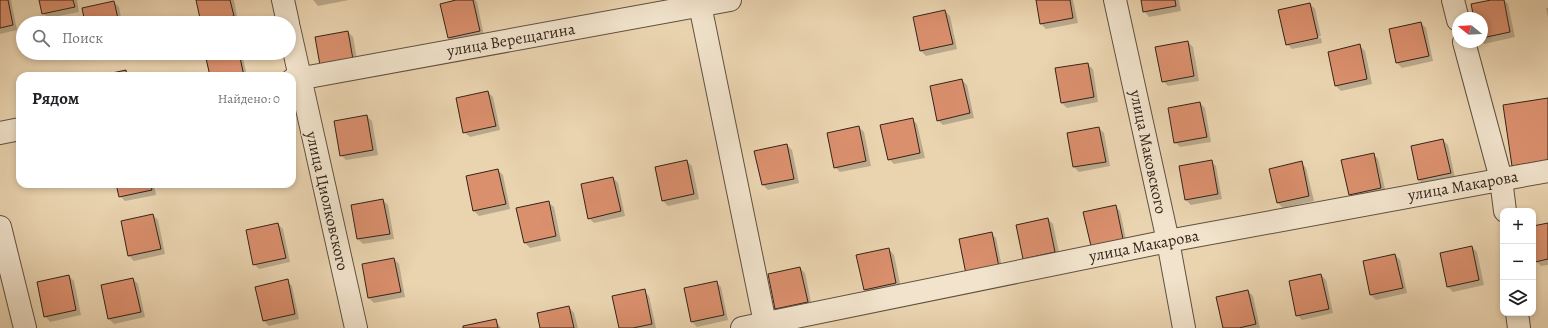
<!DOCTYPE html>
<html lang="ru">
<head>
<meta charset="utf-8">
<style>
	:root { --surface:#fff; --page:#f6f6f6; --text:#202124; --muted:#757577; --line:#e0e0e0 }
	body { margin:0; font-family:Alegreya,serif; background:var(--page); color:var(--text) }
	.controls { position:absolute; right:12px; bottom:12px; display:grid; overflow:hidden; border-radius:8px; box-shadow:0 2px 6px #0003 }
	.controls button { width:36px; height:36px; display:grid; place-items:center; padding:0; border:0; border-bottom:1px solid var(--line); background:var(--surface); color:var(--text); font:20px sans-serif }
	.compass { position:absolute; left:1452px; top:12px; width:36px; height:36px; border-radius:50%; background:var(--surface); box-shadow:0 2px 6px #0003; rotate:288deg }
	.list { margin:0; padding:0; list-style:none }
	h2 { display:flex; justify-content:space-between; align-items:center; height:52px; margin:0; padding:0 16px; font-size:17px }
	h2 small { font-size:13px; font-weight:400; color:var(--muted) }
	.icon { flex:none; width:22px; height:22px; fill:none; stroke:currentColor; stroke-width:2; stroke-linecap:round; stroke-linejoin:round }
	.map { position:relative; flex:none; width:1548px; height:328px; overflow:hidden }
	.search { position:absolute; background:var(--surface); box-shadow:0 2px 6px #0003; left:16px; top:16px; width:280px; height:44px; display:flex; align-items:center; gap:10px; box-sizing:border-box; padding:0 14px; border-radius:22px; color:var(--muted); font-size:15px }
	.panel { position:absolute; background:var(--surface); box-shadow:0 2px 6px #0003; left:16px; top:72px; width:280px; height:116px; border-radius:12px }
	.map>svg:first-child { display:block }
	.shadow { fill:#0003 }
	.building { fill:#da8f6d; stroke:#32241a }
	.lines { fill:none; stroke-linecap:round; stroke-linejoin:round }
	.minor-casing { stroke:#605040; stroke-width:24 }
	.minor { stroke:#f1e3cc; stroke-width:22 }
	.labels { text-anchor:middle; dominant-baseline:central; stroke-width:3; stroke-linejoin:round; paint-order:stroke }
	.street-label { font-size:16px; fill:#32241a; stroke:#f1e3cc }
</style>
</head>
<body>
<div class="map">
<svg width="1548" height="328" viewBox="0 0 1548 328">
	<rect width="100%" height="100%" fill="#ead4b0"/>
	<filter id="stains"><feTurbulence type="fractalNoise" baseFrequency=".005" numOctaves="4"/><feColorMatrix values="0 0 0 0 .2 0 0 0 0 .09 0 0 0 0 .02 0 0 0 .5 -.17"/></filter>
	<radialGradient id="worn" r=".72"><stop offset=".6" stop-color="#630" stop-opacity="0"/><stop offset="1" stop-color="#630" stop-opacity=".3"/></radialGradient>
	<!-- shadow -->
	<path class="shadow" d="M0,0h11l6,30 -17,4z
		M40,0h37l2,12 -31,6 -5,-5z
		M197,0h37l4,21 -9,2h-26z
		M313,0h36l-31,6z
		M461,0h14l2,2 7,34 -30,7 -6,-6z
		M1037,0h36l5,23 -32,6 -5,-5z
		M1142,0h37l2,11 -32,6 -5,-6z
		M1496,0h8l4,4 7,33 -31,7 -2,-3v-23h-7z
		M114,2l5,5 3,16h-36z
		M1310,4l5,5 6,27 -32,7v2l32,-7 1,5 -30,6 -5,-5z
		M1546,8h2v9z
		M945,11l5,5 7,33 -31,7 -5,-5z
		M1421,23l5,5 7,33 -31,7 -5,-5z
		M348,32l5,5 6,33 -32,6z
		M1188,42l5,5 6,34 -31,5 -5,-5z
		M1360,46l5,5 7,33 -31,7 -5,-5z
		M215,53h27l5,23h-36z
		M1087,64l6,5 5,33 -31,6 -5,-5 -6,-34z
		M962,80l5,5 7,33 -31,7 -5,-5z
		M488,92l5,5 7,33 -30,7 -6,-5z
		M1200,103l5,5 6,34 -31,5 -5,-5z
		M367,116l5,5 6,34 -32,5 -5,-5z
		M912,119l5,5 8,34 -31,6 -5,-5z
		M859,127l5,5 7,34 -31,6 -5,-5z
		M1099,128l5,5 6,33 -31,6 -5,-5z
		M1443,140l5,5 7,33 -31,7 -5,-5 -7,-33z
		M787,145l5,5 7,33 -31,7 -5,-5 -8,-33z
		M1373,154l5,5 8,34 -31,7 -5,-6z
		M687,161l5,5 7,33 -31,7 -5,-5 -7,-34z
		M1211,161l5,5 6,33 -31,6 -5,-5 -6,-34z
		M1301,162l5,6 8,33 -31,7 -5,-5z
		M498,170l5,5 7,34 -31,7 -5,-5z
		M613,178l5,5 7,33 -31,7 -5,-5z
		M117,184h37l2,11 -31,6 -5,-5z
		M383,200l5,5 6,34 -31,5 -5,-5 -6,-33z
		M548,202l6,5 7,34 -31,7 -5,-5z
		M1115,206l5,5 7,33 -30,7z
		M153,215l5,5 7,34 -31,7 -5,-5z
		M1048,219l5,5 7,33 -31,7 -5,-5 -7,-33z
		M278,224l5,5 7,33 -31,7 -5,-5z
		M1548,224v41l-7,1 -5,-5 -3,-15v-19z
		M991,233l5,5 7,34 -31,7z
		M1472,247l5,5 7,33 -31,7 -5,-5 -7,-33z
		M889,249l5,6 7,33 -31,7 -5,-5z
		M1395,255l5,5 7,33 -31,7 -5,-5z
		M394,259l5,5 6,33 -31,6 -5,-5z
		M800,268l5,5 7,34 -31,6 -5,-5z
		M1321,275l5,5 7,33 -31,7 -5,-5z
		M69,276l5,5 7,34 -31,7 -5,-6z
		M133,279l5,5 7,33 -31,7 -5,-5 -7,-33z
		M287,281l5,5 7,33 -30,7 -5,-5z
		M716,282l5,5 7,33 -31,7 -5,-5z
		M644,291l5,5 7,32h-36z
		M1248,291l5,5 7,32h-36z
		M569,307l5,6 4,15h-37z
		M495,320l6,8h-37z"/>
	<!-- building -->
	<path class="building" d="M0,0h8l5,25 -13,3z
		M39,0h34l2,7 -33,7z
		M196,0h34l4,16 -33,7z
		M456,0h17l7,31 -32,7 -8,-34z
		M1036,0h34l3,18 -33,6z
		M1141,0h34l1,6 -33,6z
		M1491,0h13l6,32 -28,6v-20h-8l-3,-14z
		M114,1l5,22h-34l-3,-15z
		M1310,3l8,35 -32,7 -8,-35z
		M945,10l8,34 -33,7 -7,-34z
		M1421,22l8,34 -33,7 -7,-34z
		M348,31l6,34 -33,6 -6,-34z
		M1188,41l6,35 -32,6 -7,-35z
		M1360,44l7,35 -32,7 -7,-34z
		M210,53h29l5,23h-34l-5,-22z
		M1088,63l6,34 -33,6 -6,-35z
		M126,70l1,6h-29z
		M962,79l8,34 -33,8 -7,-35z
		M488,91l8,35 -33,7 -7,-35z
		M1548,98v62l-36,6 -9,-61z
		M1200,102l7,35 -33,6 -6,-35z
		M367,115l6,35 -33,6 -6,-35z
		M913,118l7,35 -32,7 -8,-35z
		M859,126l7,35 -32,7 -7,-35z
		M1099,127l7,35 -33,5 -6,-34z
		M1443,139l8,34 -33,7 -7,-34z
		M787,144l7,35 -32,6 -8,-34z
		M1374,153l7,35 -32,7 -8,-35z
		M687,160l7,34 -32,7 -7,-34z
		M1212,160l6,34 -33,6 -6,-34z
		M1302,161l7,35 -32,7 -8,-34z
		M498,169l8,35 -33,7 -7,-35z
		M613,177l8,34 -33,8 -7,-35z
		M116,184h35l1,6 -33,7z
		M383,199l7,35 -33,5 -6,-34z
		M549,201l7,35 -32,7 -8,-35z
		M1116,205l7,34 -32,7 -8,-34z
		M153,214l8,35 -33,7 -7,-35z
		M1048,218l7,34 -32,7 -7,-34z
		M278,223l8,35 -33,7 -7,-35z
		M1548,223v36l-13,3 -2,-11v-25z
		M992,232l7,35 -33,7 -7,-35z
		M1472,246l7,34 -32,7 -7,-34z
		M889,248l7,35 -32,7 -8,-35z
		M1395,254l8,34 -33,7 -7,-34z
		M394,258l7,34 -33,6 -6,-34z
		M800,267l8,35 -33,7 -7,-35z
		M1321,274l8,35 -33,7 -7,-35z
		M69,275l7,35 -32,7 -7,-35z
		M133,278l8,34 -33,7 -7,-34z
		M288,279l7,35 -32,7 -8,-34z
		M717,281l7,34 -33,7 -7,-34z
		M645,289l7,35 -19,4h-14l-7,-32z
		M1248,290l8,34 -17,4h-16l-7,-31z
		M569,306l5,22h-34l-3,-15z
		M496,319l2,9h-35v-2z"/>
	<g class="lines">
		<defs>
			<path id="minor" d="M283,0l5,23
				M699,0l67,328
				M1115,0l53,241 16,87
				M1453,0l5,20
				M289,28l67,300
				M1464,42l37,137 4,32
				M292,80l438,-80
				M0,133l20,-4
				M0,227l25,101
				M1517,313l2,15
				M742,328l426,-87 380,-70"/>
		</defs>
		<!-- minor casing -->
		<use href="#minor" class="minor-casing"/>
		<!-- minor -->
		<use href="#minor" class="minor"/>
	</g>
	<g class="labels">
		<!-- street labels -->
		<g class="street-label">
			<text transform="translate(511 40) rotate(-10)">улица Верещагина</text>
			<text transform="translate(1148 152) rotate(78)">улица Маковского</text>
			<text transform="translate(1463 186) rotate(-10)">улица Макарова</text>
			<text transform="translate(327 201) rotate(77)">улица Циолковского</text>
			<text transform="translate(1144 246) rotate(-11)">улица Макарова</text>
		</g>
	</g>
	<rect width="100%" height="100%" filter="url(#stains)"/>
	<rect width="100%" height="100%" fill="url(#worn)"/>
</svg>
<div class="controls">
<button>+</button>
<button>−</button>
<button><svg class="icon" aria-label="layers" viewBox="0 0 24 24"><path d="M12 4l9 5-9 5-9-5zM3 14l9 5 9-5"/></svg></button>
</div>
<svg class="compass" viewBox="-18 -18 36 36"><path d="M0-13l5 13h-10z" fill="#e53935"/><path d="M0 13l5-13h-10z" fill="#757577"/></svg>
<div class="search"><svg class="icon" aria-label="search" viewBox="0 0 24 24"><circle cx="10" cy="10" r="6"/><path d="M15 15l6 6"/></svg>Поиск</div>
<section class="panel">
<h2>Рядом<small>Найдено: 0</small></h2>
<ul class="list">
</ul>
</section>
</div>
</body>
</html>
